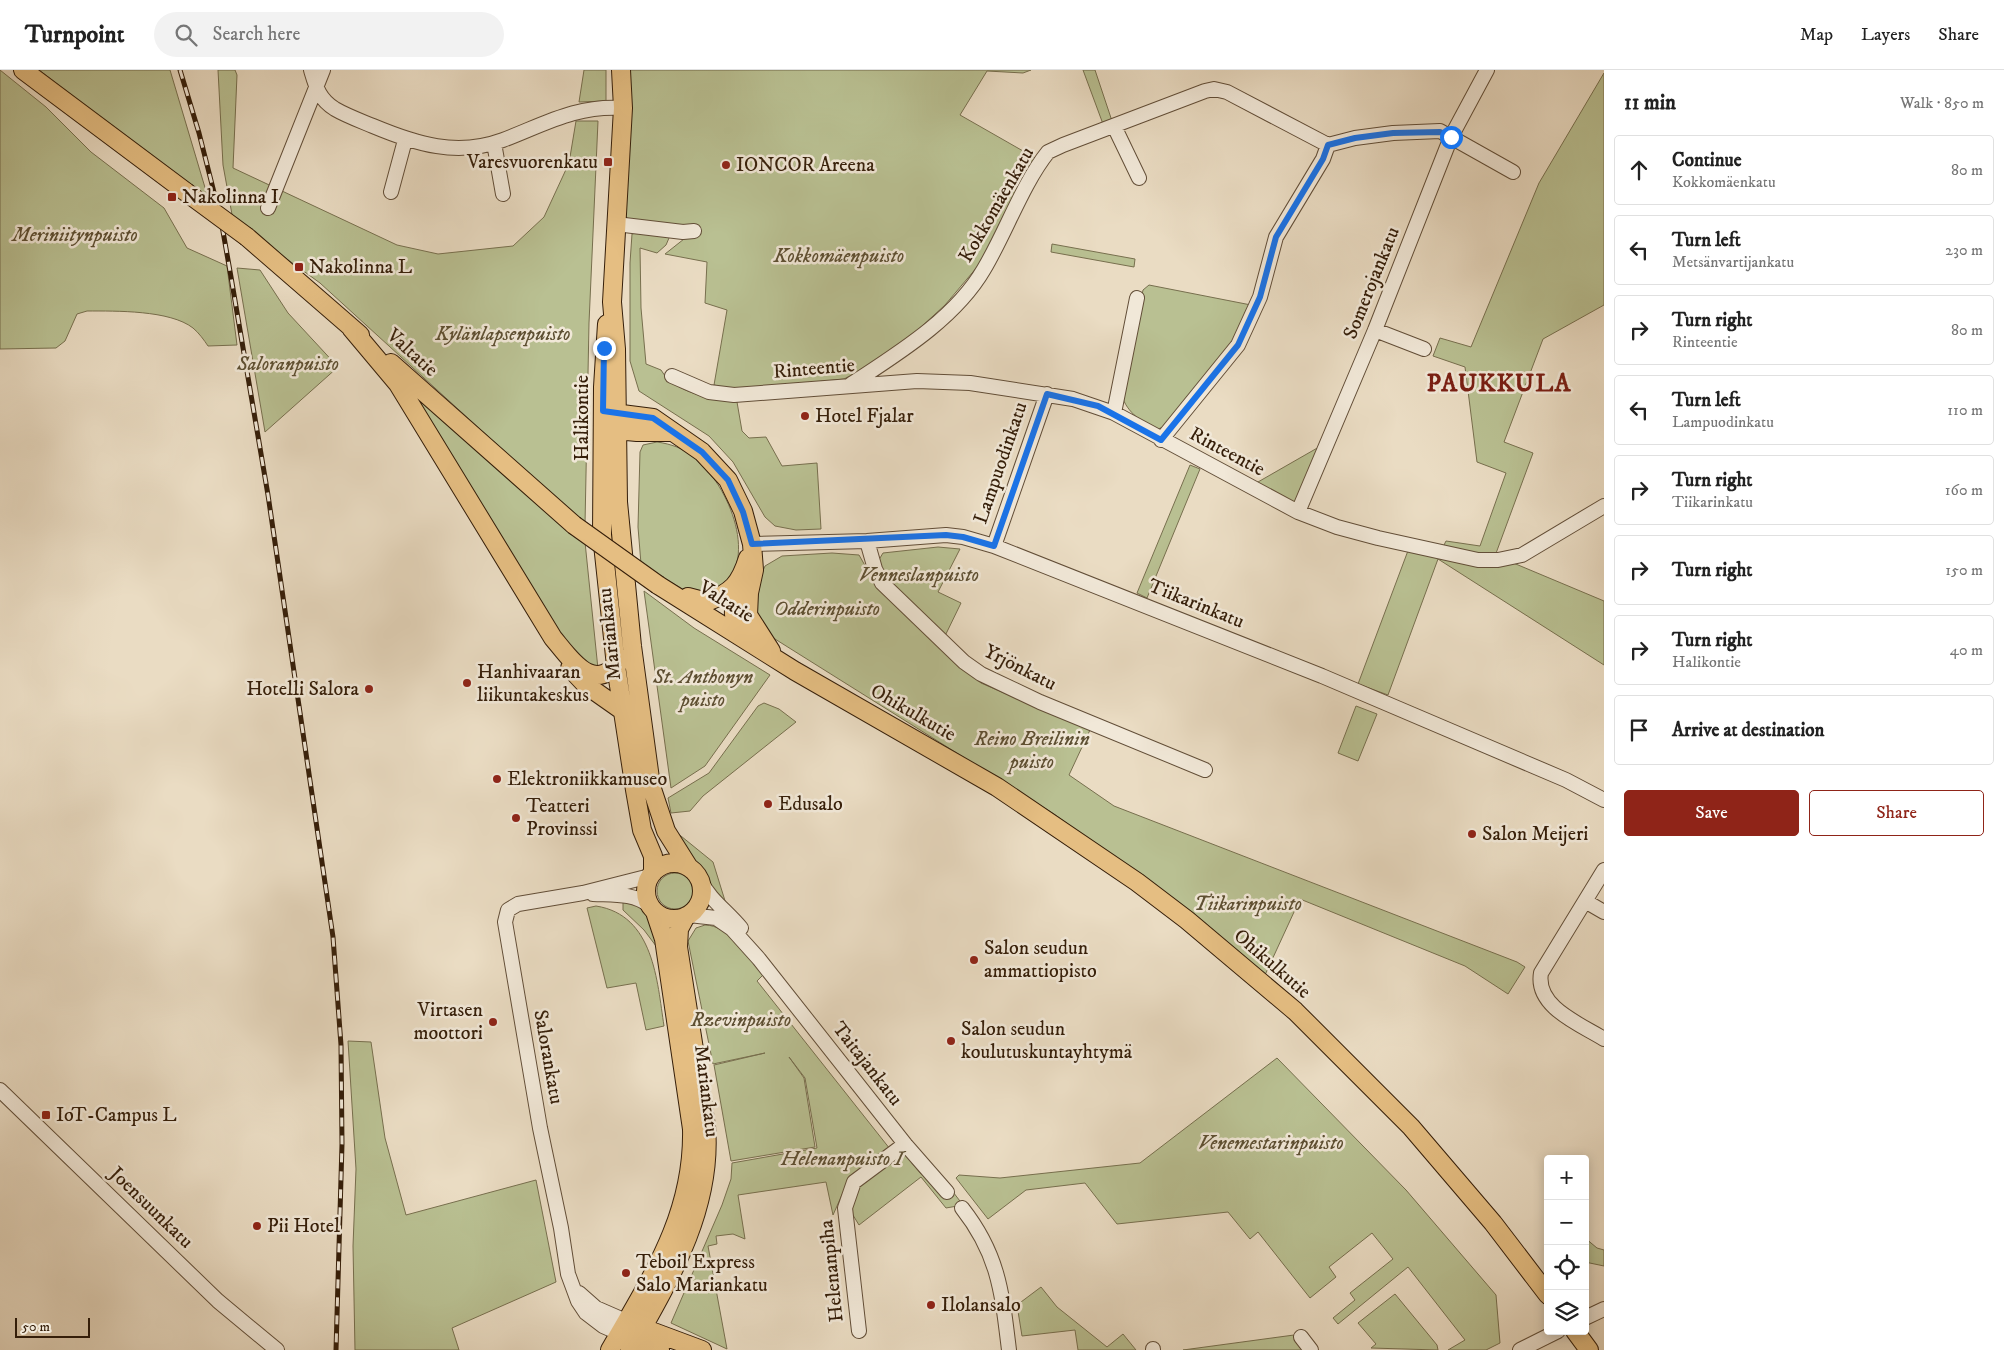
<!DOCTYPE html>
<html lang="en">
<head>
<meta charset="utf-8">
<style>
	:root { --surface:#fff; --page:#f2f2f2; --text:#222; --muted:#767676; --line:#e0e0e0; --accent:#8f2418 }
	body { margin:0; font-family:"IM FELL DW Pica",serif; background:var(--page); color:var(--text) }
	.controls { position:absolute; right:15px; bottom:15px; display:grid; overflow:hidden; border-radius:5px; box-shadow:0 2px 12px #0003 }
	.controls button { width:45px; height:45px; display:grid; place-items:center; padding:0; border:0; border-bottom:1px solid var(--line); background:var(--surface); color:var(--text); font:25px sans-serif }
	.scale { position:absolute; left:15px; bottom:12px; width:75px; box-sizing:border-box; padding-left:5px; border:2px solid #351e09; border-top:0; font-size:14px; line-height:18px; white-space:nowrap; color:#351e09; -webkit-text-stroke:4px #f1e8d8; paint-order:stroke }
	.stop { position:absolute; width:15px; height:15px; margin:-11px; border:4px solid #1a73e8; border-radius:50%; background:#fff }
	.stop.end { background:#1a73e8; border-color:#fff; box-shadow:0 1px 5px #0008 }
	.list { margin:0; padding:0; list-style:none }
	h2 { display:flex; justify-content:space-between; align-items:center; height:65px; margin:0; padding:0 20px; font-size:21px }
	h2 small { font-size:16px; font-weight:400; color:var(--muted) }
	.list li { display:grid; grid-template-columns:32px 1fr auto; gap:15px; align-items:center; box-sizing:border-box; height:70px; margin:0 10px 10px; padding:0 10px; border:1px solid var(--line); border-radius:5px }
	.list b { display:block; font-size:19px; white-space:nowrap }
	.list p { margin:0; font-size:16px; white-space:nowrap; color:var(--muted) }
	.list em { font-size:16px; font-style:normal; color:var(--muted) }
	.actions { display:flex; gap:10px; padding:15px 20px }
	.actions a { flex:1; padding:11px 0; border:1px solid var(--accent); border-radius:5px; text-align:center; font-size:18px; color:var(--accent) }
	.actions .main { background:var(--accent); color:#fff }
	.icon { flex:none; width:28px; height:28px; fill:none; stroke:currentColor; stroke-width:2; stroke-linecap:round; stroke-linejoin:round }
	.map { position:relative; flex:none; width:1604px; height:1280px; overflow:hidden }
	header { display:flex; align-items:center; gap:30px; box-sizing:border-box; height:70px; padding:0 25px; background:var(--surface); border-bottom:1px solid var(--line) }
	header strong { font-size:24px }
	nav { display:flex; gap:28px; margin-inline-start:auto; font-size:18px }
	.search { width:350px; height:45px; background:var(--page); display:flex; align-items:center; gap:12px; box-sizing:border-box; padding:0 18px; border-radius:28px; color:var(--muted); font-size:19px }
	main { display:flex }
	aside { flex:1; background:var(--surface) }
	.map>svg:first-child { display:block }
	.green { fill:#b9c092; stroke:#776f4e }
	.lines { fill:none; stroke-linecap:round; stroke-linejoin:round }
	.minor-casing { stroke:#624e38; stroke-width:16 }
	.major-casing { stroke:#351e09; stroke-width:20 }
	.minor { stroke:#f1e8d8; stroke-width:14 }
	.major { stroke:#e5be82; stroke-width:18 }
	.rail-casing { stroke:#351e09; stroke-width:5 }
	.rail { stroke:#f1e8d8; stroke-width:3; stroke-dasharray:9; stroke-linecap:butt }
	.major-bridge-casing { stroke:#351e09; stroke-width:20; stroke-linecap:butt }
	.major-bridge { stroke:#e5be82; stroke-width:18 }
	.route { stroke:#1a73e8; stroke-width:6 }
	.poi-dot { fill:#8f2418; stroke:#f1e8d8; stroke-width:2 }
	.labels { text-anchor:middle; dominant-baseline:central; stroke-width:5; stroke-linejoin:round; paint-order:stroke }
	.poi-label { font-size:20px; fill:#351e09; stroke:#f1e8d8; text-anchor:start }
	.street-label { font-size:20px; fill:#351e09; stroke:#f1e8d8 }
	.park-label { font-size:20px; font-style:italic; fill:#5d4f32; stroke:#f1e8d8 }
	.district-label { font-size:25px; font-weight:bold; letter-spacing:1px; fill:#7a1f14; stroke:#f1e8d8 }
</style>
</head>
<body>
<header>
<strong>Turnpoint</strong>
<div class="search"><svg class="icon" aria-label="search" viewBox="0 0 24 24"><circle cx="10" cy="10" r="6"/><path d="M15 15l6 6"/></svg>Search here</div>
<nav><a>Map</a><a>Layers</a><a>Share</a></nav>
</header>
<main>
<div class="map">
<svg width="1604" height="1280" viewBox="0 0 1604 1280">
	<rect width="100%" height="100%" fill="#eadcc3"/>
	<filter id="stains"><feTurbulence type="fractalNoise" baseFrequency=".004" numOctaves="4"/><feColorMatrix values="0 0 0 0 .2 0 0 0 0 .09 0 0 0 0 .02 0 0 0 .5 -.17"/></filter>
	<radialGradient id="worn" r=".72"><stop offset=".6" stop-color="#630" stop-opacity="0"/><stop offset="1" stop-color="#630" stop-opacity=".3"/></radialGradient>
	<!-- green -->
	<path class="green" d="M0,0l46,37 45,45 73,56 23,40 40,18 10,79 -29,1c-4,-6 -9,-13 -15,-18 -23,-18 -77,-17 -106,-17l-10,3 -12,27 -9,7 -56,1z
		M39,0h131l39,131z
		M218,0h17l2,5 -4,93 164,77 41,9 75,-8 31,-29 25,-54 7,-42h22l-9,202 -4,202 -265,-242 -87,-63 -10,-55z
		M584,0h22v31l-27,1z
		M628,0h403l-8,3 -36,-2 -27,44 77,44 -59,107 -33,39 -36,33 -28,22 -37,19 -108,11 -22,-5 13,-75 -22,-7 2,-41 -42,-8 19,-15 2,-11 -51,-6 -11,-6z
		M1083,0h12l17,51 -9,3z
		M1604,3v232l-61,34 -39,103 29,11 -38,103 -54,-5 5,-10 34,5 26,-73 -29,-11 -12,-95 -32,-11 7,-18 31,9 68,-164z
		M640,162l27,2 2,4 -3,7 -9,8 -17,-5 1,60 5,56 15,6c14,24 50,28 76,32l5,29 7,7 17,-1 16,29 35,-3 4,66 -25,1 -21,-4 -10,-9 -32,-55 -24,-26 -70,-45 -9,-30v-98l2,-29z
		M1052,174l83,15 -1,8 -83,-15z
		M237,198l23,2 28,43 50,54 -73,65z
		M1149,215l102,20 -20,40 -66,81 -9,4c-14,-7 -33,-21 -34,-37l21,-103z
		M409,319l176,153 13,127 -16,-6 -10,-11z
		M657,372c14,2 26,6 38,16 33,26 68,106 20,135 -5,3 -13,3 -18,5l-56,-34 -3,-37 2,-75 3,-7z
		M1326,373l-28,62 -47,-19z
		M1190,395l10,4 -53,129 -10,-5z
		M938,477l22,2 -22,43 23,11 -17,35 -61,-63 -6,-12 6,-10z
		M1409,478l29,10 51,8 22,-4 93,39v64l-166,-106 -50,136 -30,-11z
		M832,483l27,2 16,28 73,73 33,27 109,47 -21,45 45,31 403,156 8,5 -17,27 -43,-28 -165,-67 -35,76 -74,-61 -137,-100 -287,-180 -13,-20 2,-27 9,-21 17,-10z
		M644,521l50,37 76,47 -65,91 -34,22z
		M764,633l15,6 17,13 -93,74 -13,15 -19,2 -3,-15 41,-25 49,-67z
		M1356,636l21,8 -19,47 -20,-8z
		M676,762l37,30 13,42 -40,-47z
		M657 821a18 18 0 1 1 36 0a18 18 0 1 1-36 0Z
		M623,829l19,5 14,22v20l-12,-16 -21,-20z
		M596,836c58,9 61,75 68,120l-18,4 -10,-47 -29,5 -20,-80z
		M705,855c24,0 44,33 58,50l-6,6 133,168 -45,39 -12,27 -7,-33 -88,13 7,44 -12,-5 -17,2 1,8 -9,2 19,103 -56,-26 51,-118 9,-26 1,-16 85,-15 -12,-70 -16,-21 15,21 11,69 -84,14 -17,-96 51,-12 -52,11 -25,-123 8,-13z
		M348,971l23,1 14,96 21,77 130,-35 20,102 -104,46 7,22h-104l-2,-104 3,-77z
		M1277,988l129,132 90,105 4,48 -14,7h-38l17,-10 -57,-73 -70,57 -5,-6 22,-18 -5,-7 43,-34 -21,-26 -43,34 7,10 -26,21 -52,-66 -8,7 -22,-27 -111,12 -32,-41 -59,7 -38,29 -32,-41 3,-3 41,3 140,-15z
		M901,1080l20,24 16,-3 26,34 -17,3 -25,-31 -62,48 -11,-18 8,-22z
		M1585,1168l12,10 7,2v16l-19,-4z
		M1041,1217l16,20 50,40 16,-13 13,16h-58l-3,-20 -53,6 -5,-31z
		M1395,1224l42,51 1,5 -67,-2 5,-4 -18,-21z
		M1294,1265l11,15h-122z"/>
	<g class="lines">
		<defs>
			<path id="minor" d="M311,0c5,17 8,29 24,39 12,7 26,12 38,17 43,18 84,31 130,14 42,-16 73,-35 120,-32
				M1114,56l25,52
				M494,73l9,51
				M391,122l14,-52
				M268,138l55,-138
				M616,154l67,8 11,-1
				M1375,260l49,19
				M672,306l37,16 25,3 183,-14 53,2 103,16 41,14 184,99 39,15 41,11 100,22h20l24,-5 82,-49
				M850,315c47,-31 105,-66 134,-116 21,-35 39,-86 64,-117l15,-7 142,-54 9,-2 13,3 101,53 27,-7 38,-5 47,-2 73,41
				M1114,343l23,-115
				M1161,370l77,-95 22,-48 16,-60 47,-78 5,-14
				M1298,442l77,-182 76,-193 36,-67
				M867,471l8,28 7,14 82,79 17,12 59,28 165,68
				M752,474l115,-3 79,-6 17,2 31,9 328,130 244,104 38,20
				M994,476l53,-152
				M1604,800l-63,103c-6,34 39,51 63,66
				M700,810c10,20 27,31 41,48
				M593,824c21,1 41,-1 57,12
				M1585,831l19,11
				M689,845l27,3 16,11 27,30 146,185 42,48
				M0,1020l218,211 59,49
				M962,1138c37,47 40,85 47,142
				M579,1223l17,15 39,17
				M1585,1248l19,-9
				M859,1261l-14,-123 9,-26 51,-38
				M628,1267l-25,-11 -17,-13 -8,-12 -10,-27 -7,-46 -21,-100 -35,-206 3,-12 10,-6 65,-11 67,-17
				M1301,1267l10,13
				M1153,1279v1
				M1520,1280l38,-19"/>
			<path id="major" d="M23,0l163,122
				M621,0l2,38 -11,194 4,47 2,153 14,144 19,140 15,45 22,35
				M247,167l113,98
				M607,254l-4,63 -1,148 14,131 19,124 7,40 11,26v17
				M351,258l47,56 155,254c20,24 41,57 69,21
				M391,293l183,162
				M606,342l47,6 49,34 26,28 15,31 9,33 2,26 -5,23 -1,22 23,36
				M606,359l31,3h36
				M741,512c-6,26 -13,28 1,54
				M658,515l137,86 202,116 140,95 50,38 108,91 116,116 82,96 55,72
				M688,527l19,5c25,-10 33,-18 41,-44
				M570,598l16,17 37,26
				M646 821a28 28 0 1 1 56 0a28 28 0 1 1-56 0Z
				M643,1258l59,22
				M1575,1261l14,19
				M636,1270l24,10
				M610,1280c41,-72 84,-135 82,-221l-28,-190 -9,-27
				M630,1280c39,-69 83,-142 76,-224l-28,-179 1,-18 7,-13"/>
		</defs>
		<!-- minor casing -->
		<use href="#minor" class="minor-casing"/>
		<!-- major casing -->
		<use href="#major" class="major-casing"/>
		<!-- minor -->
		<use href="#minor" class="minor"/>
		<!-- major -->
		<use href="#major" class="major"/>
		<defs>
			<path id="rail" d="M180,0l19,63 22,87 10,57 37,218 65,442 8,108 1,99 -6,206"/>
		</defs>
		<!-- rail casing -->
		<use href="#rail" class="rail-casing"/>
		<!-- rail -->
		<use href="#rail" class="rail"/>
		<defs>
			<path id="major-bridge" d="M186,122l61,45
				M574,455l84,60"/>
		</defs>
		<!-- major-bridge casing -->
		<use href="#major-bridge" class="major-bridge-casing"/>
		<!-- major-bridge -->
		<use href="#major-bridge" class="major-bridge"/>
	</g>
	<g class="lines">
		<!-- route -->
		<path class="route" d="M604,278l-1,63 50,7 49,34 26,28 15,32 9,32 194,-9 17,2 31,9 53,-152 51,12 63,34 77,-95 22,-48 16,-60 47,-78 5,-14 27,-7 38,-5 47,-1 11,5"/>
	</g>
	<!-- markers -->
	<g class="poi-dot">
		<rect x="603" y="87" width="10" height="10" rx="2.5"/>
		<circle cx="726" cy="95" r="5"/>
		<rect x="167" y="122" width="10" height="10" rx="2.5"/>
		<rect x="294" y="192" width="10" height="10" rx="2.5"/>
		<circle cx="805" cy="346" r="5"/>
		<circle cx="467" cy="613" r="5"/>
		<circle cx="369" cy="619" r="5"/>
		<circle cx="497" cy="709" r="5"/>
		<circle cx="768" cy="734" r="5"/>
		<circle cx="516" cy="748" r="5"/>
		<circle cx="1472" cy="764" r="5"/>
		<circle cx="974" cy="890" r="5"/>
		<circle cx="493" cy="952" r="5"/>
		<circle cx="951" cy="971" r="5"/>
		<rect x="41" y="1040" width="10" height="10" rx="2.5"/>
		<circle cx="257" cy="1156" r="5"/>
		<circle cx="626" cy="1203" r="5"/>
		<circle cx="931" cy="1235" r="5"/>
	</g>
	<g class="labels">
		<!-- poi labels -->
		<g class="poi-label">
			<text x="598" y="92" text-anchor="end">Varesvuorenkatu</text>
			<text x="736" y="95">IONCOR Areena</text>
			<text x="182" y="127">Nakolinna I</text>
			<text x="309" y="197">Nakolinna L</text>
			<text x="815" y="346">Hotel Fjalar</text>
			<text x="477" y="602">Hanhivaaran<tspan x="477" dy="23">liikuntakeskus</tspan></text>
			<text x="359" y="619" text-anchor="end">Hotelli Salora</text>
			<text x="507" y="709">Elektroniikkamuseo</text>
			<text x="778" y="734">Edusalo</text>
			<text x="526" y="736">Teatteri<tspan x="526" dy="23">Provinssi</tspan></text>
			<text x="1482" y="764">Salon Meijeri</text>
			<text x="984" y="878">Salon seudun<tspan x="984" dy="23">ammattiopisto</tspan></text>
			<text x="483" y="940" text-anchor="end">Virtasen<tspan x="483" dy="23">moottori</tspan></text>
			<text x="961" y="959">Salon seudun<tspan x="961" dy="23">koulutuskuntayhtymä</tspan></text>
			<text x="56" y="1045">IoT-Campus L</text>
			<text x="267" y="1156">Pii Hotel</text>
			<text x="636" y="1192">Teboil Express<tspan x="636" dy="23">Salo Mariankatu</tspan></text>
			<text x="941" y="1235">Ilolansalo</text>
		</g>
		<!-- street labels -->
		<g class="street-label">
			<text transform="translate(997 135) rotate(-60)">Kokkomäenkatu</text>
			<text transform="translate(1372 213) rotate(-68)">Somerojankatu</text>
			<text transform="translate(412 283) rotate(42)">Valtatie</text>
			<text transform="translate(814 299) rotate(-5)">Rinteentie</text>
			<text transform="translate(582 348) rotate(-90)">Halikontie</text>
			<text transform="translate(1227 382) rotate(28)">Rinteentie</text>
			<text transform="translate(1001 393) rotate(-71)">Lampuodinkatu</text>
			<text transform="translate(726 532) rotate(32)">Valtatie</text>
			<text transform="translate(1196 534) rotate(22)">Tiikarinkatu</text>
			<text transform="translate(610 564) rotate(-96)">Mariankatu</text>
			<text transform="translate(1020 598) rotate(27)">Yrjönkatu</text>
			<text transform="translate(913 643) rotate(30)">Ohikulkutie</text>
			<text transform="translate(1272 894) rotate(41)">Ohikulkutie</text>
			<text transform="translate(548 987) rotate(80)">Salorankatu</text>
			<text transform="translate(867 994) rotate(52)">Taitajankatu</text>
			<text transform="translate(706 1021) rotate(83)">Mariankatu</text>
			<text transform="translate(151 1138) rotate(44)">Joensuunkatu</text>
			<text transform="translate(832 1201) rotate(-96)">Helenanpiha</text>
		</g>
		<!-- park labels -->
		<g class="park-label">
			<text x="75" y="165">Meriniitynpuisto</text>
			<text x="839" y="186">Kokkomäenpuisto</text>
			<text x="503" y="264">Kylänlapsenpuisto</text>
			<text x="288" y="294">Saloranpuisto</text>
			<text x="919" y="505">Venneslanpuisto</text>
			<text x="827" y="539">Odderinpuisto</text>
			<text x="703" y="607">St. Anthonyn<tspan x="703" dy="23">puisto</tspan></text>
			<text x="1032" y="669">Reino Breilinin<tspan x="1032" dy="23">puisto</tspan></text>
			<text x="1248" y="834">Tiikarinpuisto</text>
			<text x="741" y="950">Rzevinpuisto</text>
			<text x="1271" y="1073">Venemestarinpuisto</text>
			<text x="842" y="1089">Helenanpuisto I</text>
		</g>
		<!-- district labels -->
		<g class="district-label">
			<text x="1499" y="313">PAUKKULA</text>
		</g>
	</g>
	<rect width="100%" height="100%" filter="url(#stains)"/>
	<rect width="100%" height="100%" fill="url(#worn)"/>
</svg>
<div class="controls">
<button>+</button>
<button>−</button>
<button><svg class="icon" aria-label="locate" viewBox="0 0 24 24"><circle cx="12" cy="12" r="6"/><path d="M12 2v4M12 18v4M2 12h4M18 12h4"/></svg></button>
<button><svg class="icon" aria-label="layers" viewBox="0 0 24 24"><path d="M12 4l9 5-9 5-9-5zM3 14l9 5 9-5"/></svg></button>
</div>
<div class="scale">50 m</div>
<div class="stop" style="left:1451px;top:67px"></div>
<div class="stop end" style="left:604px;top:278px"></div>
</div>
<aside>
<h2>11 min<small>Walk · 850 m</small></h2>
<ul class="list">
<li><svg class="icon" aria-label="ahead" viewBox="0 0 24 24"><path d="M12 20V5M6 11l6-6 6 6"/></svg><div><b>Continue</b><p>Kokkomäenkatu</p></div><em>80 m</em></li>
<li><svg class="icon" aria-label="left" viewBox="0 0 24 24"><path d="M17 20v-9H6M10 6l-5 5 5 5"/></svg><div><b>Turn left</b><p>Metsänvartijankatu</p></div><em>230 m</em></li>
<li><svg class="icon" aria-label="right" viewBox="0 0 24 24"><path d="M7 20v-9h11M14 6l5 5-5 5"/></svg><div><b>Turn right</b><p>Rinteentie</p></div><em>80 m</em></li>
<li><svg class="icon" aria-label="left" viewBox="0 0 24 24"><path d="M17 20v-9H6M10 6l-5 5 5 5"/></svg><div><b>Turn left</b><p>Lampuodinkatu</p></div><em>110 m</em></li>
<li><svg class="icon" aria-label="right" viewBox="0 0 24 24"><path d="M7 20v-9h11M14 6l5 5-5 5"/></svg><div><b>Turn right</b><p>Tiikarinkatu</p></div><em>160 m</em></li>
<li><svg class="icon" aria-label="right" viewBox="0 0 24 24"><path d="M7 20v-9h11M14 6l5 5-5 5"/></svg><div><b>Turn right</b></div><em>150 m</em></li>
<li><svg class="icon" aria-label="right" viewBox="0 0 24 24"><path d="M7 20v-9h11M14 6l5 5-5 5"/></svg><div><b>Turn right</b><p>Halikontie</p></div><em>40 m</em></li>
<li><svg class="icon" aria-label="arrive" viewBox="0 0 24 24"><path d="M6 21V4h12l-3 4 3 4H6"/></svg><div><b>Arrive at destination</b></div></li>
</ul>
<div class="actions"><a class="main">Save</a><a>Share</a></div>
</aside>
</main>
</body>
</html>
